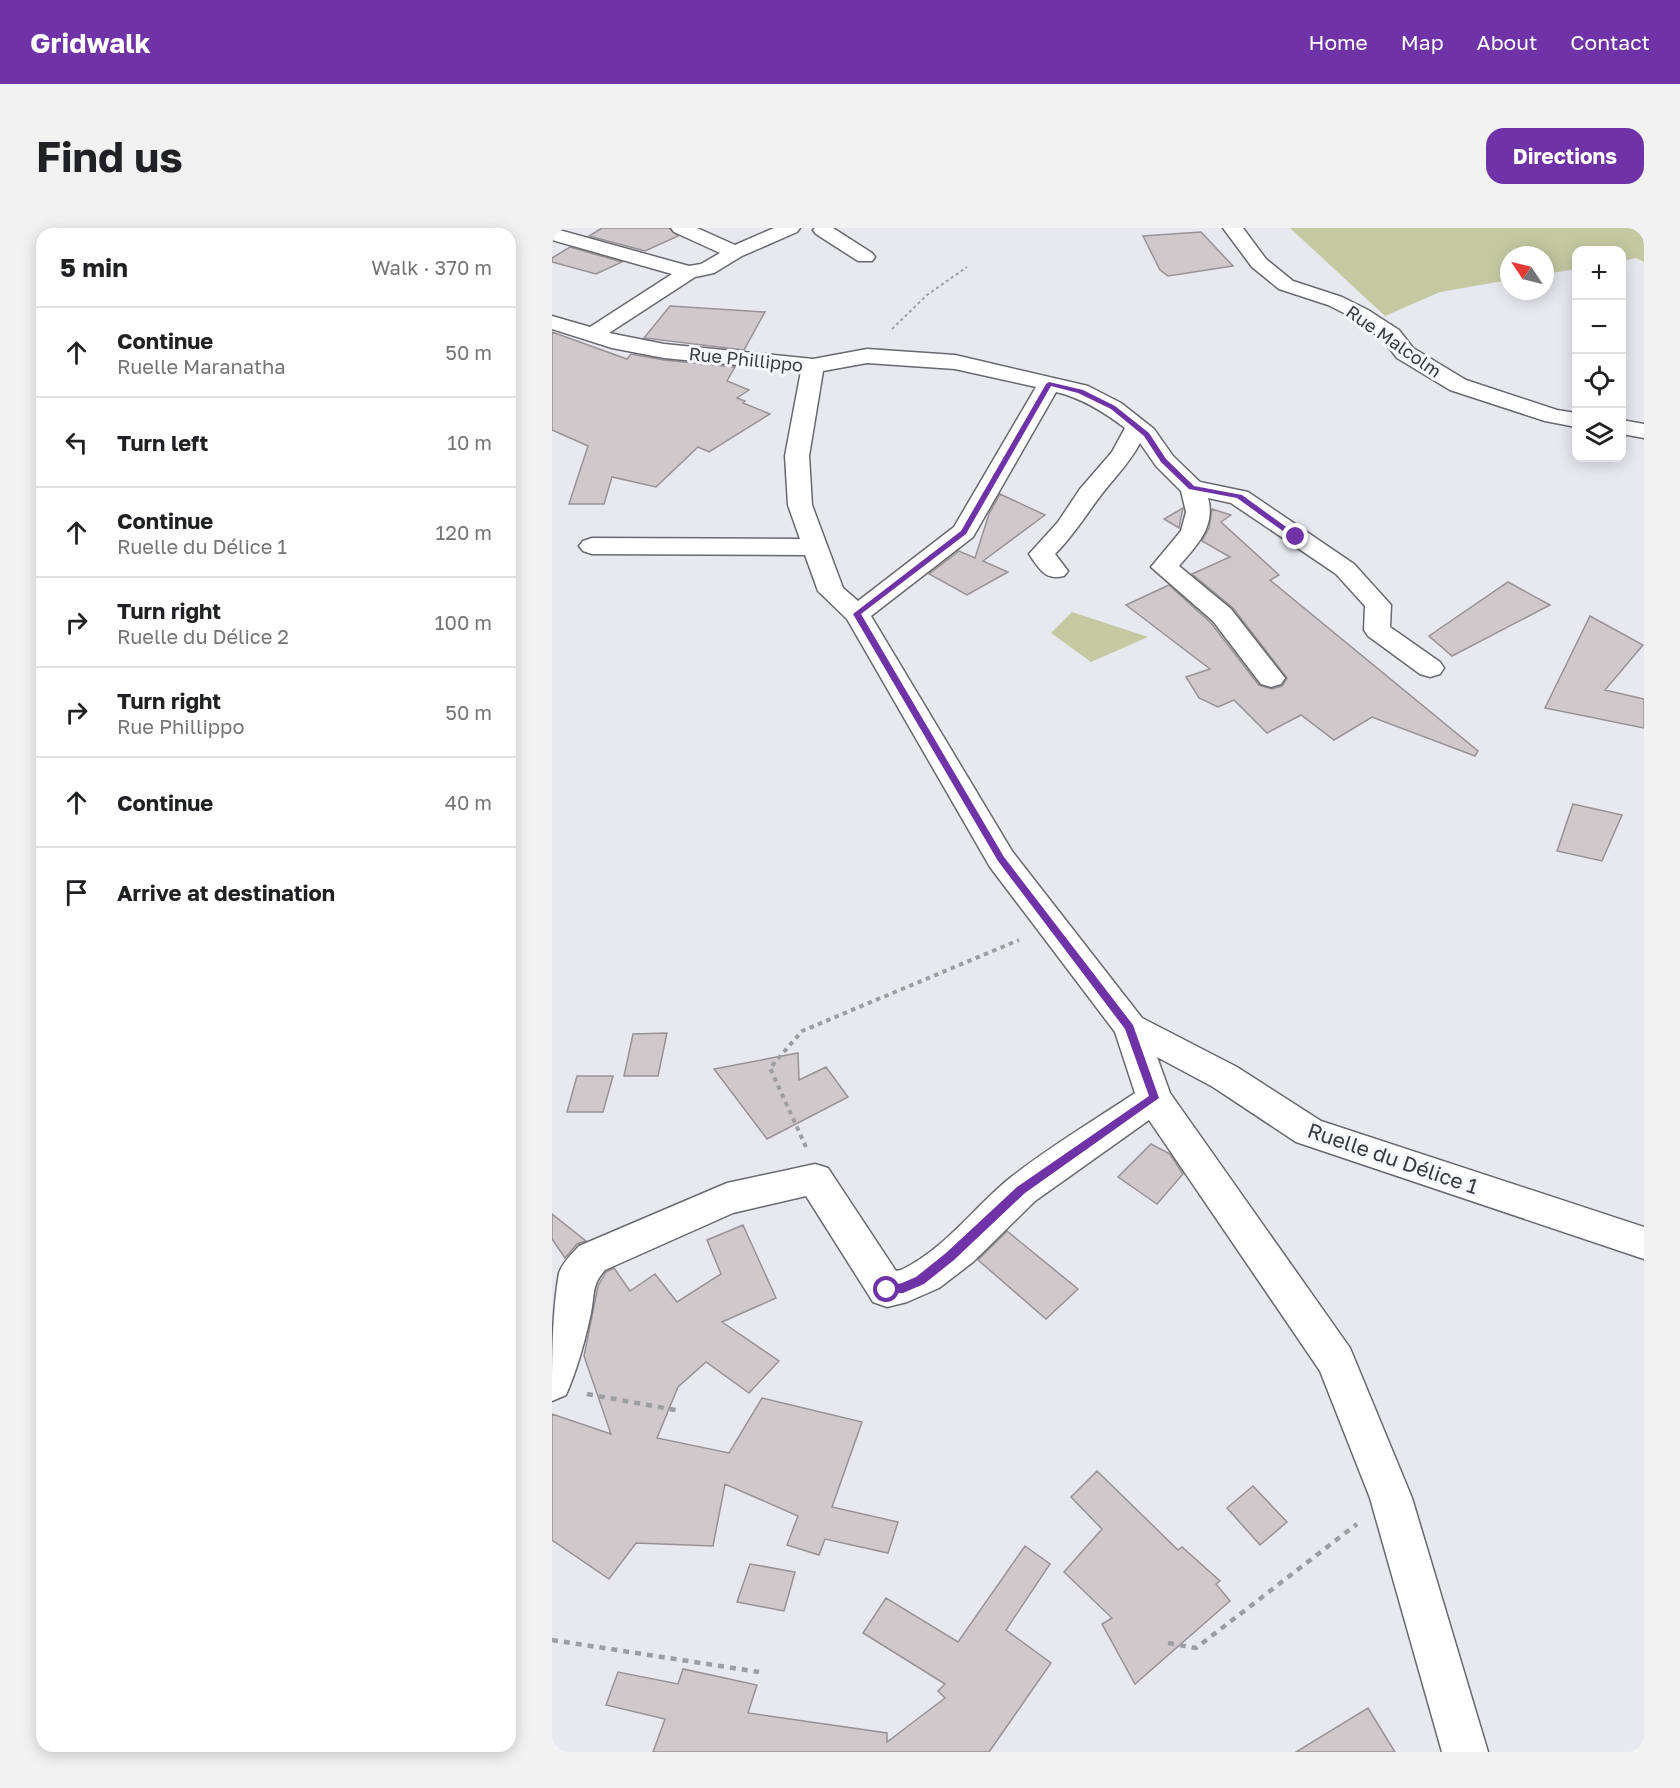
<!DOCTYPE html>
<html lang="en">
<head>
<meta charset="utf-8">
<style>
	:root { --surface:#fff; --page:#f2f2f2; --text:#202124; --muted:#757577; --line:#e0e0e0; --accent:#7032a7 }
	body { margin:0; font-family:"Golos Text",sans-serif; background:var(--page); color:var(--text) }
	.controls { position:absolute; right:18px; top:18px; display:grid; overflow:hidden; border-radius:12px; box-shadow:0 3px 15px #0003 }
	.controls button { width:54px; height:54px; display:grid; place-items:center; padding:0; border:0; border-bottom:2px solid var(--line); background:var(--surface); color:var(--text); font:30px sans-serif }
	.compass { position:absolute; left:948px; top:18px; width:54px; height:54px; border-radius:50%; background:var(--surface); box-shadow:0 3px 15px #0003; rotate:305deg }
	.stop { position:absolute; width:18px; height:18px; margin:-14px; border:4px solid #7032a7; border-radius:50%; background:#fff }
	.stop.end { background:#7032a7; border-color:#fff; box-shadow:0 2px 6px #0008 }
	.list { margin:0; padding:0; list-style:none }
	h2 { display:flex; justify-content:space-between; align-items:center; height:78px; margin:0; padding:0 24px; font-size:26px }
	h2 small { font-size:20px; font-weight:400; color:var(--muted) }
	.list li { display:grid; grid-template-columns:39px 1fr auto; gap:18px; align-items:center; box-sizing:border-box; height:90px; padding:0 24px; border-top:2px solid var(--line) }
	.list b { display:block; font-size:22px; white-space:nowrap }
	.list p { margin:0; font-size:20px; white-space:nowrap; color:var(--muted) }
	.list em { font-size:20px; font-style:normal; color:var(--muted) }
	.icon { flex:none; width:33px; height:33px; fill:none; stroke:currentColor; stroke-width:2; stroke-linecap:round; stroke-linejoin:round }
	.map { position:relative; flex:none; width:1092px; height:1524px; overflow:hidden; border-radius:18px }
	header { display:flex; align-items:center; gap:36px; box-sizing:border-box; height:84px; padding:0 30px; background:var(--accent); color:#fff }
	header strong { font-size:28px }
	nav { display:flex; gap:33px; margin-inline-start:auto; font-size:21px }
	.intro { display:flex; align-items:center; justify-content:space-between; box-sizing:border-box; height:144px; padding:0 36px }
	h1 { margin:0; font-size:42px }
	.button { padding:15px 27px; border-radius:18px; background:var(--accent); color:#fff; font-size:21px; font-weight:700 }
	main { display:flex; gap:36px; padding:0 36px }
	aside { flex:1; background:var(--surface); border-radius:18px; box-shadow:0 3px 15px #0003 }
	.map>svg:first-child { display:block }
	.green { fill:#c5c9a2 }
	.building { fill:#cfc9cc; stroke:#989295; stroke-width:1.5 }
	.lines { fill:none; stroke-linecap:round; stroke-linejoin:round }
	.minor-casing { stroke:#67696e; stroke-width:3 }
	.path-far2 { stroke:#9c9ea2; stroke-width:2; stroke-dasharray:3 3; stroke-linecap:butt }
	.path-far1 { stroke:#9c9ea2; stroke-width:4; stroke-dasharray:4.5 4.5; stroke-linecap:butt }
	.path { stroke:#9c9ea2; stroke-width:4.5; stroke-dasharray:6 6; stroke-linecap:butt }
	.minor { fill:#fff; fill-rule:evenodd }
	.route { fill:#7032a7 }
	.labels { text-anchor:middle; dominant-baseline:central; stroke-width:6; stroke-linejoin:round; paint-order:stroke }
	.far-street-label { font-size:18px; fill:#393a3c; stroke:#f5f7fd }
	.street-label { font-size:21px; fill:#393a3c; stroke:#f5f7fd }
</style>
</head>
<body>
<header>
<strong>Gridwalk</strong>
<nav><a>Home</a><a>Map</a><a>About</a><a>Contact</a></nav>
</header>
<div class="intro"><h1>Find us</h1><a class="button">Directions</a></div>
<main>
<aside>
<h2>5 min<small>Walk · 370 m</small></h2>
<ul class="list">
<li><svg class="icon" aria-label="ahead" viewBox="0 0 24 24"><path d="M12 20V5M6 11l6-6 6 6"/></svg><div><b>Continue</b><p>Ruelle Maranatha</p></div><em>50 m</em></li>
<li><svg class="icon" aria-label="left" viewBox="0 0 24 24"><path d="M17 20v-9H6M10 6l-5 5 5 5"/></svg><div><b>Turn left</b></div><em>10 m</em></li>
<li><svg class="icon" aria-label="ahead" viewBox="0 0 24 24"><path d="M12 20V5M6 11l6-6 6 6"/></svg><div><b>Continue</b><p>Ruelle du Délice 1</p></div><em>120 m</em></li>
<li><svg class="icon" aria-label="right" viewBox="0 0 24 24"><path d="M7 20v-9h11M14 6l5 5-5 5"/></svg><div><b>Turn right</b><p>Ruelle du Délice 2</p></div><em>100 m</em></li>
<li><svg class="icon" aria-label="right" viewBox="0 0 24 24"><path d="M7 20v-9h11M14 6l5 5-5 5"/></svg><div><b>Turn right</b><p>Rue Phillippo</p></div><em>50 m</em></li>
<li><svg class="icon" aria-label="ahead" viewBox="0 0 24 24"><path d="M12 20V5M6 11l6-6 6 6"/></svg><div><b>Continue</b></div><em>40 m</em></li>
<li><svg class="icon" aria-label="arrive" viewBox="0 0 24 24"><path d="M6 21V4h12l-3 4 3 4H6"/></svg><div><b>Arrive at destination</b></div></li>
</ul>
</aside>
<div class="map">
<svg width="1092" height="1524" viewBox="0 0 1092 1524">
	<rect width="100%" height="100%" fill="#e7e9ef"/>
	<!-- green -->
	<path class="green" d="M738,0h354v34l-8,-4 -14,3v-11h-46v19l-31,5v-19h-36v25l-69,12 -55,24z
		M520,384l76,25 -57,25 -40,-29z"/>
	<!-- building -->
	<path class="building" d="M50,0h67l9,8 -33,15 -56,-15z
		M649,4l32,34 -65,10 -8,-6 -17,-34z
		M18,19l52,15 -26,12 -44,-12v-4z
		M118,78l95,6 -21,38 -100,-12z
		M0,104l75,27 4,-5 33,6 71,7 -8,14 22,9 -12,8 8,3 -2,2 27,11 -61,38 -11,-5 -42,40 -44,-10 -8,27h-35l19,-58 -36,-16z
		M448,266l45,21 -62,46 25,11 -41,23 -38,-21 30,-23 16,7 14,-44z
		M631,280l-4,20 -15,-9z
		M660,281l19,6 -10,7 58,53 -9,5 208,171 -3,5 -103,-39 -38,23 -33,-25 -34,18 -33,-33 -16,7 -19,-9 -13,-21 24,-8 -84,-64 43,-20 42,38 48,62 13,4 10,-3 5,-8 -54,-70 -41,-34 38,-17 -28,-16 7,-13z
		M956,354l42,23 -98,51 -23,-20z
		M1038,388l53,29 -38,45 39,9v29l-99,-20z
		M1021,576l49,11 -20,46 -45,-10z
		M115,805l-9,43h-34l9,-42z
		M246,825l1,27 27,-13 22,30 -81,42 -53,-70z
		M25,848h36l-10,36h-36z
		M599,916l19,10 13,20 -26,30 -39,-27z
		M0,986l34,27 -9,3 -12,14 -13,-19z
		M191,997l33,73 -54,24 57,39 -30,32 -43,-31 -28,25 -21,51 72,15 33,-55 100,24 -30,85 66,15 -10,31 -63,-14 -6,16 -32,-10 11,-29 -73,-32 -12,62 -77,-3 -27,36 -57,-39v-126l59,20 -27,-78 14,-70 8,-14 8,-4 16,23 25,-17 22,28 44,-28 -14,-34z
		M455,1003l71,58 -32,30 -68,-59z
		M545,1243l81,79 4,-3 38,34 -4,3 14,17 -95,83 -33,-60 10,-6 -48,-46 38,-43 -31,-32z
		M701,1258l34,36 -27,23 -33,-37z
		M473,1318l25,18 -44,66 45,33 -62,89h-336l12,-33 -59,-14 12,-33 60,12 5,-15 74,16 -9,28 139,20v9l58,-44 -7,-7 7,-7 -82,-51 23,-35 72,44z
		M198,1336l45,8 -11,39 -47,-9z
		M816,1480l27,44h-99z"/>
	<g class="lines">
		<defs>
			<path id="minor" d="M0,0l137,38 12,-2 19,-11 -46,-21 -3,-4h26l38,17 39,-17h26l-3,4 -55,24 -28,17 -19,4 -86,56 55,11 149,15 54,-10 88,6 133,31 33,17 33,26 19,27 27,26 48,10 106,72 37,41 -1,22 50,35 4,6 -4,6 -10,3 -10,-3 -52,-38 -4,-6 1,-24 -29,-32 -105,-71 -23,-5c8,29 -12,48 -29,68l52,43 54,69 -4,6 -10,3 -10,-3 -48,-63 -62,-54 30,-36 5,-19 -5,-21 -25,-25 -16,-23c-11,21 -28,37 -42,56 -14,19 -26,38 -43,55l13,17 -4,5c-19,5 -25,-8 -35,-22l29,-32 22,-33 32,-37 13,-24c-21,-16 -43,-30 -69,-36l-83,145 -102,79 141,235 130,167 95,49 84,54 323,106v32l-348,-117 -83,-55 -56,-30 13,36 180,255 62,150 76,254h-46l-72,-254 -50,-127 -171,-251 -114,81 -62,61 -34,26 -32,14 -20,5 -14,-5 -67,-106 -73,17 -128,57c-14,16 -10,24 -14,43 -6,28 -14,57 -25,82l-14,6c0,-41 0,-89 7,-128 4,-11 12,-18 20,-27l148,-63 88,-19 13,4 68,103 5,-1c44,-21 72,-62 109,-92 39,-31 83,-57 125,-85l-20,-61 -125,-165 -143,-248 -29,-28 -13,-36 -213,-1 -9,-3 -4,-5 4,-5 9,-3 208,1 -12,-34 -3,-49 16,-85 -137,-13 -52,-10 -60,-19v-13l38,11 82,-53 -120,-34zM315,135l88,6 81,18 -82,140 -96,74 -15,-13 -31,-83 -3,-49 14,-85z
				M263,0h18l39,25 3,4 -3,4h-14l-42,-27 -3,-4z
				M671,0h20l23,31 27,22 49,16 26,13 31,20 14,18 53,32 91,30 19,3v14l-31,-6 -95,-31 -53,-32 -14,-18 -29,-22 -26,-13 -49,-16 -27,-22z
				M1070,192l22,4v14l-22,-4z"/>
		</defs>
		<!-- minor casing -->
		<use href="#minor" class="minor-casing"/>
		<!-- path-far2 -->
		<path class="path-far2" d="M340,101l35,-34 40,-28"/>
		<!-- path-far1 -->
		<path class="path-far1" d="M254,919l-36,-79 32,-37 217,-91"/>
		<!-- path -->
		<path class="path" d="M35,1166l94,17
			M0,1412l207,32
			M616,1415l28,5 161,-124"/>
		<!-- minor -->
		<use href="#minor" class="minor"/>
	</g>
	<!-- route -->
	<path class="route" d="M497,154l34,8 32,16 34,27 17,26 28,27 48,9 58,42 -6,2 -57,-41 -48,-9 -28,-27 -17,-26 -33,-27 -33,-16 -27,-7 -85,148 -105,80 143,243 129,168 26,73 -134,95 -71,67 -30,24 -21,9 -20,1v-7l19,-4 14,-6 30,-24 71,-66 132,-91 -24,-67 -127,-168 -145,-247 108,-83 85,-147z"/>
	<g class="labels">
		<!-- far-street labels -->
		<g class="far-street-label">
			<text transform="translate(842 113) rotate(35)">Rue Malcolm</text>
			<text transform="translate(194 131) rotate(6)">Rue Phillippo</text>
		</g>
		<!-- street labels -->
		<g class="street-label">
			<text transform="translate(841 930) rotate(19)">Ruelle du Délice 1</text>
		</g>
	</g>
</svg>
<div class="controls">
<button>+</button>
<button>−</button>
<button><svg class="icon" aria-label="locate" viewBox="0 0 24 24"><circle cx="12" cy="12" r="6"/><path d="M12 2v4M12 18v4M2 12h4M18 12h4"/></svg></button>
<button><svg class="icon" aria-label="layers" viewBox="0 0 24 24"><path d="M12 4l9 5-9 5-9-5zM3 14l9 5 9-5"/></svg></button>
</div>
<svg class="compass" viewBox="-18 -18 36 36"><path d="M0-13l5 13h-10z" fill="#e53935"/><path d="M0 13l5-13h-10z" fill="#757577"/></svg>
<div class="stop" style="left:335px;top:1062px"></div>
<div class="stop end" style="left:744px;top:309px"></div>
</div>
</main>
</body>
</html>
